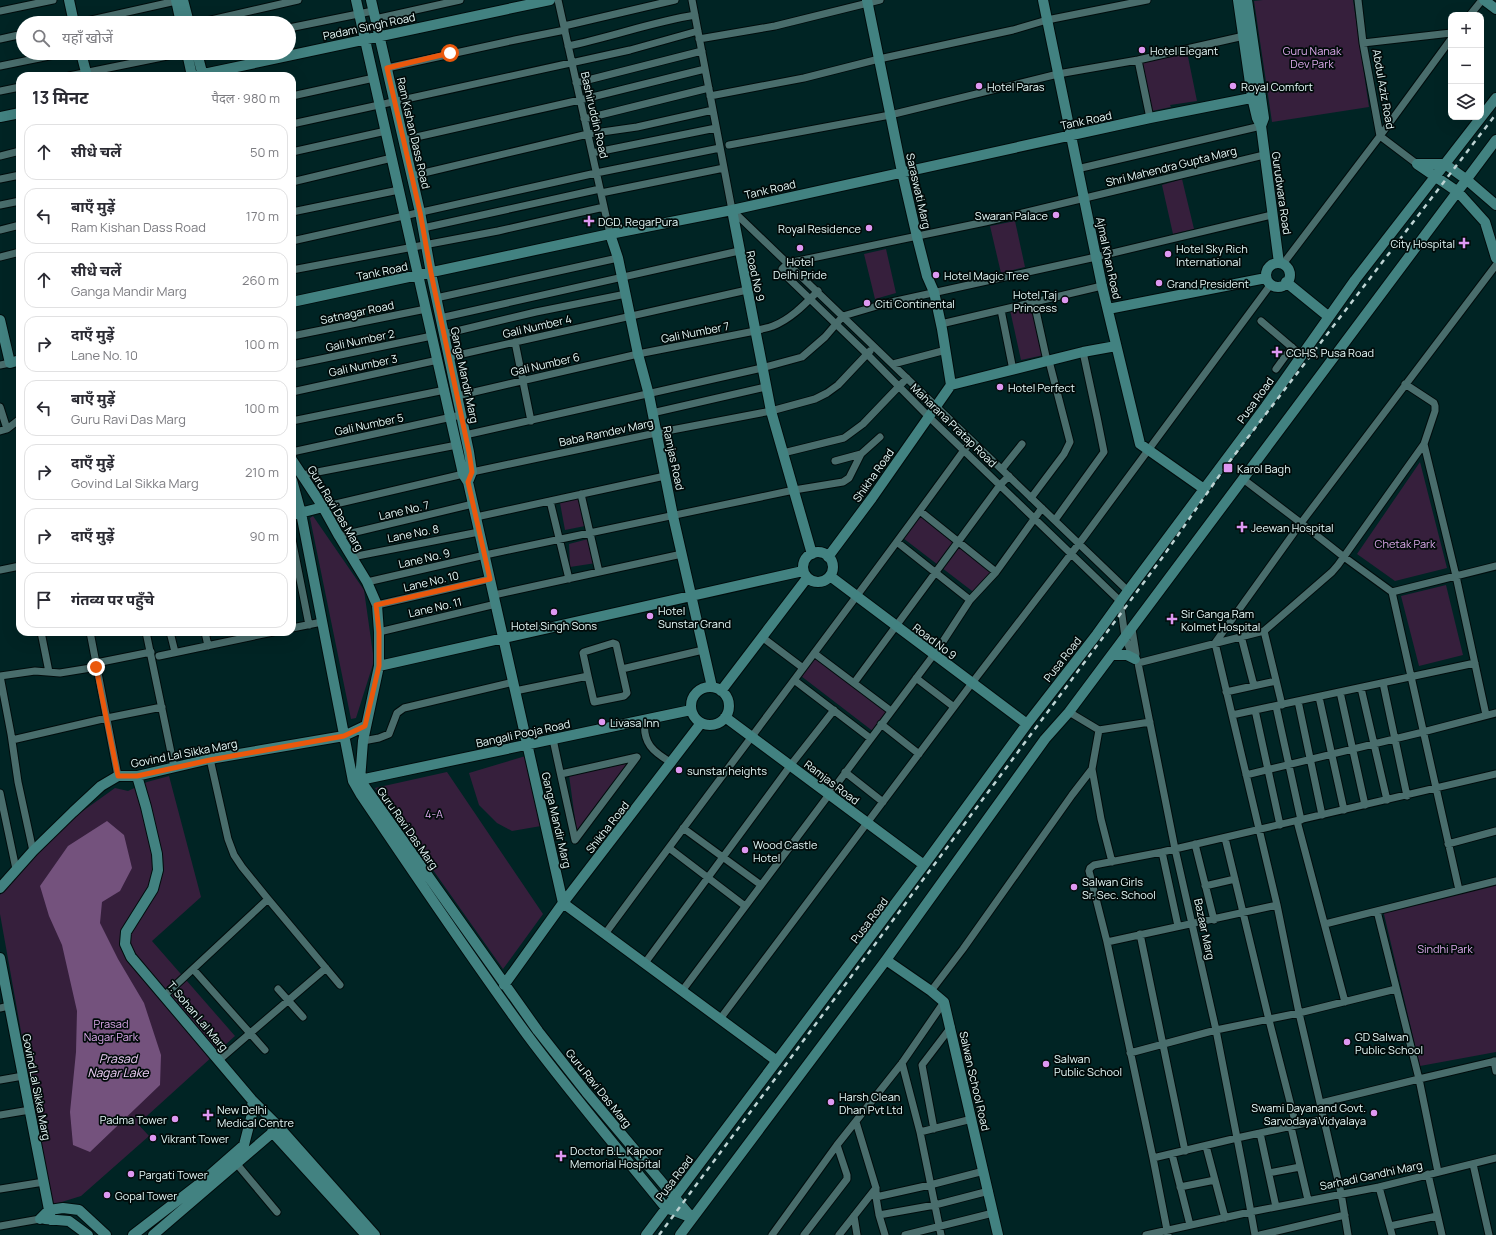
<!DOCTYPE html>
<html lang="hi">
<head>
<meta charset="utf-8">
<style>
	:root { --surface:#fff; --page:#f7f7f7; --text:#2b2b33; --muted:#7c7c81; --line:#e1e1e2 }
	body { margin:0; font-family:Manrope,"Noto Sans Devanagari",sans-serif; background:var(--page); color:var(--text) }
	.controls { position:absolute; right:12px; top:12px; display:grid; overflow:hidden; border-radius:8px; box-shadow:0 4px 16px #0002 }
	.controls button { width:36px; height:36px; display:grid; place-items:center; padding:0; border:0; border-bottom:1px solid var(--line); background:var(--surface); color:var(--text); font:20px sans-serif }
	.stop { position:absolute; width:12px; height:12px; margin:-9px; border:3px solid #ea580c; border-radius:50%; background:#fff }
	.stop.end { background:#ea580c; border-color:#fff; box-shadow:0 1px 4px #0008 }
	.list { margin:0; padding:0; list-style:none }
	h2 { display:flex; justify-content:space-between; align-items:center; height:52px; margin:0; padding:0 16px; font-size:17px }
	h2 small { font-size:13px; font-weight:400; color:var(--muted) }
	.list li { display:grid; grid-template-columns:26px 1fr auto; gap:12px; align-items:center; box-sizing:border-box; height:56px; margin:0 8px 8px; padding:0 8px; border:1px solid var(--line); border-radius:12px }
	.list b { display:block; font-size:15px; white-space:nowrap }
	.list p { margin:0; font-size:13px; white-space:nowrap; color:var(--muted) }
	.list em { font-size:13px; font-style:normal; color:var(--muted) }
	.icon { flex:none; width:22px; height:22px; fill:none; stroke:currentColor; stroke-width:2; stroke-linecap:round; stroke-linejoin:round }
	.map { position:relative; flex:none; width:1496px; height:1235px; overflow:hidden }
	.search { position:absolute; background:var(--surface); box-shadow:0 4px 16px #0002; left:16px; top:16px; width:280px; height:44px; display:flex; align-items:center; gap:10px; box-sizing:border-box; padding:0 14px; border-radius:22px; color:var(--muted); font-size:15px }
	.panel { position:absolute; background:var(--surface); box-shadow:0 4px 16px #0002; left:16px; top:72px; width:280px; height:564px; border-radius:12px }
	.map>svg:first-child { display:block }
	.green { fill:#361f3c }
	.water { fill:#74527d }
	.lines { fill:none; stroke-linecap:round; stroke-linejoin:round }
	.street-casing { stroke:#000c0c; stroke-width:9 }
	.secondary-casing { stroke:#000c0c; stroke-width:12 }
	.street { stroke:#496d6c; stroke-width:7 }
	.secondary { stroke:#428281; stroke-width:10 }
	.rail { stroke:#bdd3d3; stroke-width:2.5; stroke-dasharray:5 5; stroke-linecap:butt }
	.route { stroke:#ea580c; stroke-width:5 }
	.poi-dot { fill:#de98f2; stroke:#010b0a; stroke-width:1.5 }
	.labels { text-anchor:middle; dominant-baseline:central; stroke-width:3.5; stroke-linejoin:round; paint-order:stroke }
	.street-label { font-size:11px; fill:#e6faf9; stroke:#010b0a }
	.poi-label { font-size:11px; fill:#e6faf9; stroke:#010b0a; text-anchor:start }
	.park-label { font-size:11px; fill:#dca8eb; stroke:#010b0a }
	.water-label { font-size:12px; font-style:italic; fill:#efcff8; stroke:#010b0a }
</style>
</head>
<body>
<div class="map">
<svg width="1496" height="1235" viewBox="0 0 1496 1235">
	<rect width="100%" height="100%" fill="#002424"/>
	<!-- green -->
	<path class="green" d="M1263,0h90l16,107 -97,15 -18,-121z
		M1187,52l10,49 -27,4 1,2 -19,4 -11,-49z
		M1182,179l12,50 -21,5 -11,-49z
		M1015,221l10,46 -24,6 -11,-47z
		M886,249l10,44 -21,6 -11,-45z
		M1032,305l12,50 -23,5 -11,-50z
		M1420,462l27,106 -52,13 -38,-27z
		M586,495l4,30 -25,5 -5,-27z
		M922,514l73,56 -19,24 -73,-56z
		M313,516l51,74 10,71 -18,57 -5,1 -41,-201z
		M592,538l4,25 -26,4 -1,-23z
		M1446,585l17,70 -44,11 -18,-70z
		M819,652l74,56 -19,24 -73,-56z
		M529,755l12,71 -29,5 -15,-8 -18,-18 -10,-32z
		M630,763l-53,71 -8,-59z
		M447,772l96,142 -40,55 -128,-181z
		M169,776l32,121 -49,44 83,95 -97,88 11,12 -68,60 -29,9 -52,-291v-19l22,-28 37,-39 56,-40 13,3 19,-9z
		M1496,885v167l-76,14 -37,-156z"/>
	<!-- water -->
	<path class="water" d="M107,821l17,14 8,33 -12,23 -18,11 -2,21 18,36 26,44 17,52 -1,30 -70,67 -17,-7 -3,-33 6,-60 1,-41 -15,-66 -13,-29 -9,-30 28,-40z"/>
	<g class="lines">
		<defs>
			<path id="street" d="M558,0l52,234
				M692,0l40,210 396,381
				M1358,0l5,43 17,93 37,28
				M0,11l53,-11
				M1470,15l12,-15
				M375,19l85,-19
				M78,23l98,-22
				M198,23l100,-23
				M564,26l111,-26
				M289,28l84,-17
				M0,39l23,-5
				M699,39l76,-13 105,-26
				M1363,43l88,-10
				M568,46c43,-9 84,-24 127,-31
				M1138,60l12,58
				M0,66l64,-13
				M387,68l128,-28 50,-10
				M69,76l113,-23
				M576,83l126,-32
				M0,91l20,-4
				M292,96l82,-18
				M710,96l94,-18 75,-19 134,-29 34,-10 100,-20
				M584,119l125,-31
				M292,124l338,-74 68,-19
				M403,140l177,-40 125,-31
				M729,145l161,-30 168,-41 80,-14 106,-24
				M292,152l94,-21
				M592,153l124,-25
				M0,156l20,-5
				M1077,169l184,-43
				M411,176l177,-42 49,-7 76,-17
				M0,179l20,-4
				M292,182l100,-24
				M601,193l123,-25
				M0,205l20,-4
				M292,212l107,-22
				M423,228l177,-39
				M0,230l20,-5
				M292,241l304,-68 124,-25
				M0,257l20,-5
				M788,263l-6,6v3l85,82 62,63 191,184 5,36 7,18 6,8 37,186 41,181 28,144 11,61
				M788,263l197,-41 279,-67
				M1283,264l97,-128 71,-97
				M292,270l206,-39 106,-24
				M436,298l182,-40
				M1034,302l13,59
				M1001,310l12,60
				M440,318l299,-67
				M1261,321l41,35
				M941,324l161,-38
				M444,334l92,-22 90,-18
				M292,336l134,-27
				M515,342l16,79
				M449,357l298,-67
				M893,364l53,-14
				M0,365l10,-2
				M292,365l140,-29
				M1276,369l16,-22
				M292,392l146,-32
				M457,396l181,-42 117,-23c6,-2 13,-3 18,-5 18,-7 32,-22 45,-35
				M0,407l7,22
				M652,413l114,-26
				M292,421l153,-31
				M0,431l7,-2 13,-10
				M465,435l297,-67 40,-11 23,-20 18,-21 44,-13 209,-46 176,-42
				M1424,444l32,132 30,139
				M292,452l169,-37
				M783,453l61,-15 19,-14 44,-46
				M835,461l26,-7
				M1002,469l20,-25
				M302,475l155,-30
				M1243,479l58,44 -86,120 62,262 22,108 42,180 7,42
				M581,494l18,78
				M1031,498l33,-44 6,-12 -21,-81
				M550,501l19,78
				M323,507l149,-35 184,-39 115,-22 44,-12 12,-6 11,-8 32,-34
				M920,511l76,61
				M476,517l189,-41
				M1055,520l49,-68 -7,-35 -14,-65
				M339,536l134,-32
				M292,539l17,86
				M897,542l73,58
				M352,557l127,-25
				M0,570l20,-4
				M367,582l118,-27 309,-65 49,-8 6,-4 12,-24 19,-17
				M1392,592l104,-26
				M494,595l188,-41
				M377,605l113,-26
				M292,628l30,-6
				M1132,629l4,25 -1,5
				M1264,631l18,74
				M41,632l8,40
				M90,632l28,144
				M146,632l28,135
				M170,632l5,20
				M205,632l3,14
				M379,632l117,-28
				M1241,636l13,50
				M762,637l41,31
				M814,653l77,58
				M159,656l114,-24
				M96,663l55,-11
				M1138,663l126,-32 68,-59 6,-7 86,-121 11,-33v-5l-1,-3 -29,-19
				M622,669l81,-19
				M0,676l11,58 7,48 15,69
				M0,676l35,-5 25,2 37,-6
				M916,678l38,29
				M794,680l76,58
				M854,683l146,-198 9,-9
				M1383,683l24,113
				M1361,688l26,112
				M515,691l73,-15 6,26 30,-6 3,-3 -11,-49 -3,-1 -29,9 -1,1 5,23
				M1226,692l50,-11
				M1340,692l25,113
				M1319,697l25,113
				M1298,701l24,114
				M1276,706l25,114
				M1255,710l25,115
				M1232,715l243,-52
				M645,720c-3,23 8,32 27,43
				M881,724l38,30
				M1099,730l51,-8
				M553,739c7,34 15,68 22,101l62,-83 -76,17
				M12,740l95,-22 55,-11
				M363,741l16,-3 10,-4 8,-21 7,-5 110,-26
				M210,759l18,80 6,16 8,12 26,32 72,86
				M1092,769l9,50 11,43
				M845,772l38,30
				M1246,775l173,-42 77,-20
				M0,793l16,76
				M1297,821l48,181
				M683,828l78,57
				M1225,838l44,182 27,105
				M1195,844l19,76
				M1448,844l48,-13
				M669,848l76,58
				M1162,852l16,74
				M1205,886l30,-7
				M1459,890l-67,-298 -48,-35 -43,-34 195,-258
				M1377,911l42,168 77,-18
				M1325,924l171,-43
				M605,934c119,-162 241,-321 359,-484l8,-9
				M1140,934l45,217
				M1107,942l-18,-71 1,-3 4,-3 68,-13 334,-78
				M645,963l145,-197 44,-56
				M193,969l72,81
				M278,989l25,28
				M682,991l256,-342 32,-49 26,-28 46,-64
				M931,991l32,-42 109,-154 20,-26 7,-39 -30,-18
				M164,996l104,-97
				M0,1008l9,-2
				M720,1019l252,-336 112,-146 187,-253
				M1130,1053l86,-23 83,-17 97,-24
				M219,1060l107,-92
				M1494,1061l2,10
				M902,1063l18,69 21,103
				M0,1080l23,-4
				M1321,1103l98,-24 19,93
				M0,1115l30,-5
				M856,1122l20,66v9l3,18
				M1291,1127l17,73
				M934,1129l-12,-64 29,-38
				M920,1132l52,-13
				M1260,1133l16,74
				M1172,1154l18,71
				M1153,1158l84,-20 87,-19
				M236,1163l41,49
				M1473,1164l16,71
				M1269,1173l31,-6
				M1428,1174l14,61
				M1215,1180l10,38
				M1180,1187l35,-7 -9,-34
				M1379,1187l13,48
				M0,1189l44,-7
				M876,1197l54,-12 54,-14
				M854,1216l3,19
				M0,1226l40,-7
				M1390,1226l47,-10
				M772,1235l65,-90 65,-82 42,-61
				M804,1235l43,-56v-4l-10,-30
				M839,1235l37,-47
				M885,1235l-6,-20 56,-10 54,-14
				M905,1235l88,-22
				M1146,1235l104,-23 129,-25 117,-29
				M1168,1235l-15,-77 -46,-216 170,-37
				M1260,1235l85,-20"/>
			<path id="secondary" d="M69,0l5,23
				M176,0l5,23
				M183,0l6,23
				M356,0l107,474 5,8 95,421 214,158
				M371,0l49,212 11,61 38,179 3,20 -4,10
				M867,0l35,172 15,65 10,39 7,16 8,37 9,56
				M1043,0l59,286 38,158 64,45
				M1238,0l14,97 5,21 4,8 18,137
				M1247,0l17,118 -3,8
				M1484,0l12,9
				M81,53l6,23
				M187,53l5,23
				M197,53l6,23
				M194,76l356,-76
				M0,117l20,-4
				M1417,164l41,28 27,30 11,36
				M1417,164h28l22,16 29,25
				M732,210l39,201 41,143
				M610,234l8,24 20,96 11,41 24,121 39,171
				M1266 275a12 12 0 1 1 24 0a12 12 0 1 1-24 0Z
				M1286,282l43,35
				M292,302l318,-68 122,-24 418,-92 111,-22
				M1108,309l158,-31
				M0,320l10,43 10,-3
				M292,460l31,47 16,29 28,46 10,23 2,27v34l-16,75 -3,39 178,251 48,61 106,126
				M292,480l9,33 52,268 8,14c55,81 109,162 167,241 44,59 92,115 138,172l24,9
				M292,515l31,-8
				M803 567a15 15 0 1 1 30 0a15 15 0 1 1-30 0Z
				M828,557l44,-59 79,-113 132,-33 33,-6
				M830,576l197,148
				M1112,655h15l8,4
				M379,666l424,-95
				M691 706a19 19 0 1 1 38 0a19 19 0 1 1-38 0Z
				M721,691l86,-113
				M725,717l199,148
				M137,776l9,31 11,47 1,16 -5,19 -27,43 -1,12 6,13 121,143 27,27 96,108
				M360,780l331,-70
				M0,888l33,-37 40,-39 28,-26 17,-10h19l73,-17 134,-23 21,-10
				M0,958l51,262
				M886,960l45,31 13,11 54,233
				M504,985l59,-82 138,-180
				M272,1132l94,103
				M40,1219l9,-9 14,-2 16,2 27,25
				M45,1219l24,2 19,14
				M133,1235l70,-54 41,-36 9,-35 -1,-10
				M153,1235l126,-108
				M646,1235l278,-370 103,-141 70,-90 31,-43 138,-185 89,-126 141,-182
				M680,1235l206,-275 159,-221 24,-27 427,-572"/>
		</defs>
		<!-- street casing -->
		<use href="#street" class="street-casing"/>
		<!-- secondary casing -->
		<use href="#secondary" class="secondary-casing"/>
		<!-- street -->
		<use href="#street" class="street"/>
		<!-- secondary -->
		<use href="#secondary" class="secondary"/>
		<!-- rail -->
		<path class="rail" d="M659,1235l503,-677 64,-92 270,-352"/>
	</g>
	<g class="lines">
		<!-- route -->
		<path class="route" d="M96,667l22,109h19l73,-16 134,-24 21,-10 14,-60v-34l-3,-27 114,-26 -22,-97 4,-10 -3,-20 -38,-179 -11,-61 -33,-144 63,-15"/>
	</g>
	<!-- markers -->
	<g class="poi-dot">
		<circle cx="1142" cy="50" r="4"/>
		<circle cx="979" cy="86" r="4"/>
		<circle cx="1233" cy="86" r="4"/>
		<circle cx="1056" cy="215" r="4"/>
		<path d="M587 215h4v4h4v4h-4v4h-4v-4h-4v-4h4z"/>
		<circle cx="869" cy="228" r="4"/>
		<path d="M1462 237h4v4h4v4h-4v4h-4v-4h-4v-4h4z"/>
		<circle cx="800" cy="248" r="4"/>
		<circle cx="1168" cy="254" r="4"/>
		<circle cx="936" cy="275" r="4"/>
		<circle cx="1159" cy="283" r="4"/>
		<circle cx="1065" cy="300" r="4"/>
		<circle cx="867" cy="303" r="4"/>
		<path d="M1275 346h4v4h4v4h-4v4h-4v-4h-4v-4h4z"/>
		<circle cx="1000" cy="387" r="4"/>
		<rect x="1223" y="463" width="10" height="10" rx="2"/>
		<path d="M1240 521h4v4h4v4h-4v4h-4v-4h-4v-4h4z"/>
		<circle cx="554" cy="612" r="4"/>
		<circle cx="650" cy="616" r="4"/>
		<path d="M1170 613h4v4h4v4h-4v4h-4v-4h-4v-4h4z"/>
		<circle cx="602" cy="722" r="4"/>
		<circle cx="679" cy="770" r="4"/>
		<circle cx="745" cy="850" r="4"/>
		<circle cx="1074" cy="887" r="4"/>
		<circle cx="1347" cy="1042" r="4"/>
		<circle cx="1046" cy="1064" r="4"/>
		<circle cx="831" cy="1102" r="4"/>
		<circle cx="1374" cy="1113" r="4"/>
		<path d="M206 1109h4v4h4v4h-4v4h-4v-4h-4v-4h4z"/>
		<circle cx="175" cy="1119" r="4"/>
		<circle cx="153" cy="1138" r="4"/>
		<path d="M559 1150h4v4h4v4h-4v4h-4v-4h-4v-4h4z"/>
		<circle cx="131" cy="1174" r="4"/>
		<circle cx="107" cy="1195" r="4"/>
	</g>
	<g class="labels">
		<!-- street labels -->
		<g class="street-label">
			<text transform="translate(369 26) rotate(-12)">Padam Singh Road</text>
			<text transform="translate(1384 89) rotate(80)">Abdul Aziz Road</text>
			<text transform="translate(595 115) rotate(77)">Bashiruddin Road</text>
			<text transform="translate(1086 120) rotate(-12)">Tank Road</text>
			<text transform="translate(414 133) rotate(77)">Ram Kishan Dass Road</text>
			<text transform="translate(1171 166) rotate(-14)">Shri Mahendra Gupta Marg</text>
			<text transform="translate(770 189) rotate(-13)">Tank Road</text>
			<text transform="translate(919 191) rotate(77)">Saraswati Marg</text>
			<text transform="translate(1282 193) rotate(82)">Gurudwara Road</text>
			<text transform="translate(1109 258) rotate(78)">Ajmal Khan Road</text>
			<text transform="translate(382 271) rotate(-12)">Tank Road</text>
			<text transform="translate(756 276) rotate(78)">Road No 9</text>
			<text transform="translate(357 312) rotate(-12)">Satnagar Road</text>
			<text transform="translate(537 326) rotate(-13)">Gali Number 4</text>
			<text transform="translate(695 332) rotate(-11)">Gali Number 7</text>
			<text transform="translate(360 340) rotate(-12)">Gali Number 2</text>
			<text transform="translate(545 364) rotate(-13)">Gali Number 6</text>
			<text transform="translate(363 365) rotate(-12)">Gali Number 3</text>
			<text transform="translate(465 375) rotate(78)">Ganga Mandir Marg</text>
			<text transform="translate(1255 400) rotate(-54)">Pusa Road</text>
			<text transform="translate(369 424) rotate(-12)">Gali Number 5</text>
			<text transform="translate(954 425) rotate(44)">Maharana Pratap Road</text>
			<text transform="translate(606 432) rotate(-12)">Baba Ramdev Marg</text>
			<text transform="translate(674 458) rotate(78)">Ramjas Road</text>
			<text transform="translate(873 475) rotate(-55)">Shikha Road</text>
			<text transform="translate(336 508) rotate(59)">Guru Ravi Das Marg</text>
			<text transform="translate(404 510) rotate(-13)">Lane No. 7</text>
			<text transform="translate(413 533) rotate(-11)">Lane No. 8</text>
			<text transform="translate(424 558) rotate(-13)">Lane No. 9</text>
			<text transform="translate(431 581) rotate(-13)">Lane No. 10</text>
			<text transform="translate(435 607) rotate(-13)">Lane No. 11</text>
			<text transform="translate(935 641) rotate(37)">Road No 9</text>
			<text transform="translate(1062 659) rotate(-52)">Pusa Road</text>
			<text transform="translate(523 733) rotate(-12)">Bangali Pooja Road</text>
			<text transform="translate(184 753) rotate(-11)">Govind Lal Sikka Marg</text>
			<text transform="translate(832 782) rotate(37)">Ramjas Road</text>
			<text transform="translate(557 820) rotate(77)">Ganga Mandir Marg</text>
			<text transform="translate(607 827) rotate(-52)">Shikha Road</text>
			<text transform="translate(408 828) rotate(55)">Guru Ravi Das Marg</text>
			<text transform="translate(869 920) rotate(-53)">Pusa Road</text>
			<text transform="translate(1205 929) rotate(78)">Bazaar Marg</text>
			<text transform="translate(198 1016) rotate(50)">T. Sohan Lal Marg</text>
			<text transform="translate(975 1081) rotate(77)">Salwan School Road</text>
			<text transform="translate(37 1087) rotate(79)">Govind Lal Sikka Marg</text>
			<text transform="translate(599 1088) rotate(51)">Guru Ravi Das Marg</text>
			<text transform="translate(1371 1175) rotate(-12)">Sarhadi Gandhi Marg</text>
			<text transform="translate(674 1178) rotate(-53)">Pusa Road</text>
		</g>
		<!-- poi labels -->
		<g class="poi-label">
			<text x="1150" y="50">Hotel Elegant</text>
			<text x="987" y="86">Hotel Paras</text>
			<text x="1241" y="86">Royal Comfort</text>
			<text x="1048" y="215" text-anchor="end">Swaran Palace</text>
			<text x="598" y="221">DGD, RegarPura</text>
			<text x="861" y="228" text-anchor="end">Royal Residence</text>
			<text x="1455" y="243" text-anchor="end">City Hospital</text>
			<text x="1176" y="248">Hotel Sky Rich<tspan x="1176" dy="13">International</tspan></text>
			<text x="800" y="261" text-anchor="middle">Hotel<tspan x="800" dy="13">Delhi Pride</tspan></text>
			<text x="944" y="275">Hotel Magic Tree</text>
			<text x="1167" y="283">Grand President</text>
			<text x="1057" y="294" text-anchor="end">Hotel Taj<tspan x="1057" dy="13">Princess</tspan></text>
			<text x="875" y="303">Citi Continental</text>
			<text x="1286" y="352">CGHS, Pusa Road</text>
			<text x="1008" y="387">Hotel Perfect</text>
			<text x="1237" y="468">Karol Bagh</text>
			<text x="1251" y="527">Jeewan Hospital</text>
			<text x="658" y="610">Hotel<tspan x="658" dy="13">Sunstar Grand</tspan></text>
			<text x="1181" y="613">Sir Ganga Ram<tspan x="1181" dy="13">Kolmet Hospital</tspan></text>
			<text x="554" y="625" text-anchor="middle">Hotel Singh Sons</text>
			<text x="610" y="722">Livasa Inn</text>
			<text x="687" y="770">sunstar heights</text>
			<text x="753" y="844">Wood Castle<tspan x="753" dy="13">Hotel</tspan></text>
			<text x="1082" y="881">Salwan Girls<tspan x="1082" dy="13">Sr. Sec. School</tspan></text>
			<text x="1355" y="1036">GD Salwan<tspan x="1355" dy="13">Public School</tspan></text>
			<text x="1054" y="1058">Salwan<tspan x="1054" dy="13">Public School</tspan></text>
			<text x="839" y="1096">Harsh Clean<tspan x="839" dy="13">Dhan Pvt Ltd</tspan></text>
			<text x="1366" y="1107" text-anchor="end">Swami Dayanand Govt.<tspan x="1366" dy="13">Sarvodaya Vidyalaya</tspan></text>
			<text x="217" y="1109">New Delhi<tspan x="217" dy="13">Medical Centre</tspan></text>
			<text x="167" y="1119" text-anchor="end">Padma Tower</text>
			<text x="161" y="1138">Vikrant Tower</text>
			<text x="570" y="1150">Doctor B.L. Kapoor<tspan x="570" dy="13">Memorial Hospital</tspan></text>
			<text x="139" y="1174">Pargati Tower</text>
			<text x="115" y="1195">Gopal Tower</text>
		</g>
		<!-- park labels -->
		<g class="park-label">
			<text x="1312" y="50">Guru Nanak<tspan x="1312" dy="13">Dev Park</tspan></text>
			<text x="1405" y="543">Chetak Park</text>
			<text x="434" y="813">4-A</text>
			<text x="1445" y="948">Sindhi Park</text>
			<text x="111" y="1023">Prasad<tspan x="111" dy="13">Nagar Park</tspan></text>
		</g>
		<!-- water labels -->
		<g class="water-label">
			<text x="118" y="1058">Prasad<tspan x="118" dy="14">Nagar Lake</tspan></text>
		</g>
	</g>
</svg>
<div class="controls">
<button>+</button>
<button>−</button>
<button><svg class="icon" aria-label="layers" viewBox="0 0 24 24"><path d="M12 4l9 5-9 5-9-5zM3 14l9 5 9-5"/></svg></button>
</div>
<div class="stop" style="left:450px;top:53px"></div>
<div class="stop end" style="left:96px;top:667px"></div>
<div class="search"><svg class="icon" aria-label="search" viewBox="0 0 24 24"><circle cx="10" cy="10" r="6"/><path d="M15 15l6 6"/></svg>यहाँ खोजें</div>
<section class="panel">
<h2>13 मिनट<small>पैदल · 980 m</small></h2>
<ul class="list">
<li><svg class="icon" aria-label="ahead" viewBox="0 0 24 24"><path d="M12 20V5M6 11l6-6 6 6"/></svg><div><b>सीधे चलें</b></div><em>50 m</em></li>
<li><svg class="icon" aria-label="left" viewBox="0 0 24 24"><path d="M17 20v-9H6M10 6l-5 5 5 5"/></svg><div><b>बाएँ मुड़ें</b><p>Ram Kishan Dass Road</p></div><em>170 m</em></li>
<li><svg class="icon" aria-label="ahead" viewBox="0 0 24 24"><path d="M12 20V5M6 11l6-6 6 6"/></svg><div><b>सीधे चलें</b><p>Ganga Mandir Marg</p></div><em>260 m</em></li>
<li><svg class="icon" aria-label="right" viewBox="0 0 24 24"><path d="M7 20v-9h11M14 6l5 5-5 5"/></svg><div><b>दाएँ मुड़ें</b><p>Lane No. 10</p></div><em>100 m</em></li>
<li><svg class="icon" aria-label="left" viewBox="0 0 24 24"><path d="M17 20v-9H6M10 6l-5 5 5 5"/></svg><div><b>बाएँ मुड़ें</b><p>Guru Ravi Das Marg</p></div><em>100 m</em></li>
<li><svg class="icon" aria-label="right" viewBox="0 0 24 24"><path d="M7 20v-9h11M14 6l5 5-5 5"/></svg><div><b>दाएँ मुड़ें</b><p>Govind Lal Sikka Marg</p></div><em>210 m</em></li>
<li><svg class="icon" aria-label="right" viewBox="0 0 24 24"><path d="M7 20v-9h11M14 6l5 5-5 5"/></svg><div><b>दाएँ मुड़ें</b></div><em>90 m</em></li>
<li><svg class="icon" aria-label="arrive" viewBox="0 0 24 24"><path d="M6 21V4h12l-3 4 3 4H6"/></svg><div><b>गंतव्य पर पहुँचे</b></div></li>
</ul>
</section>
</div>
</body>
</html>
